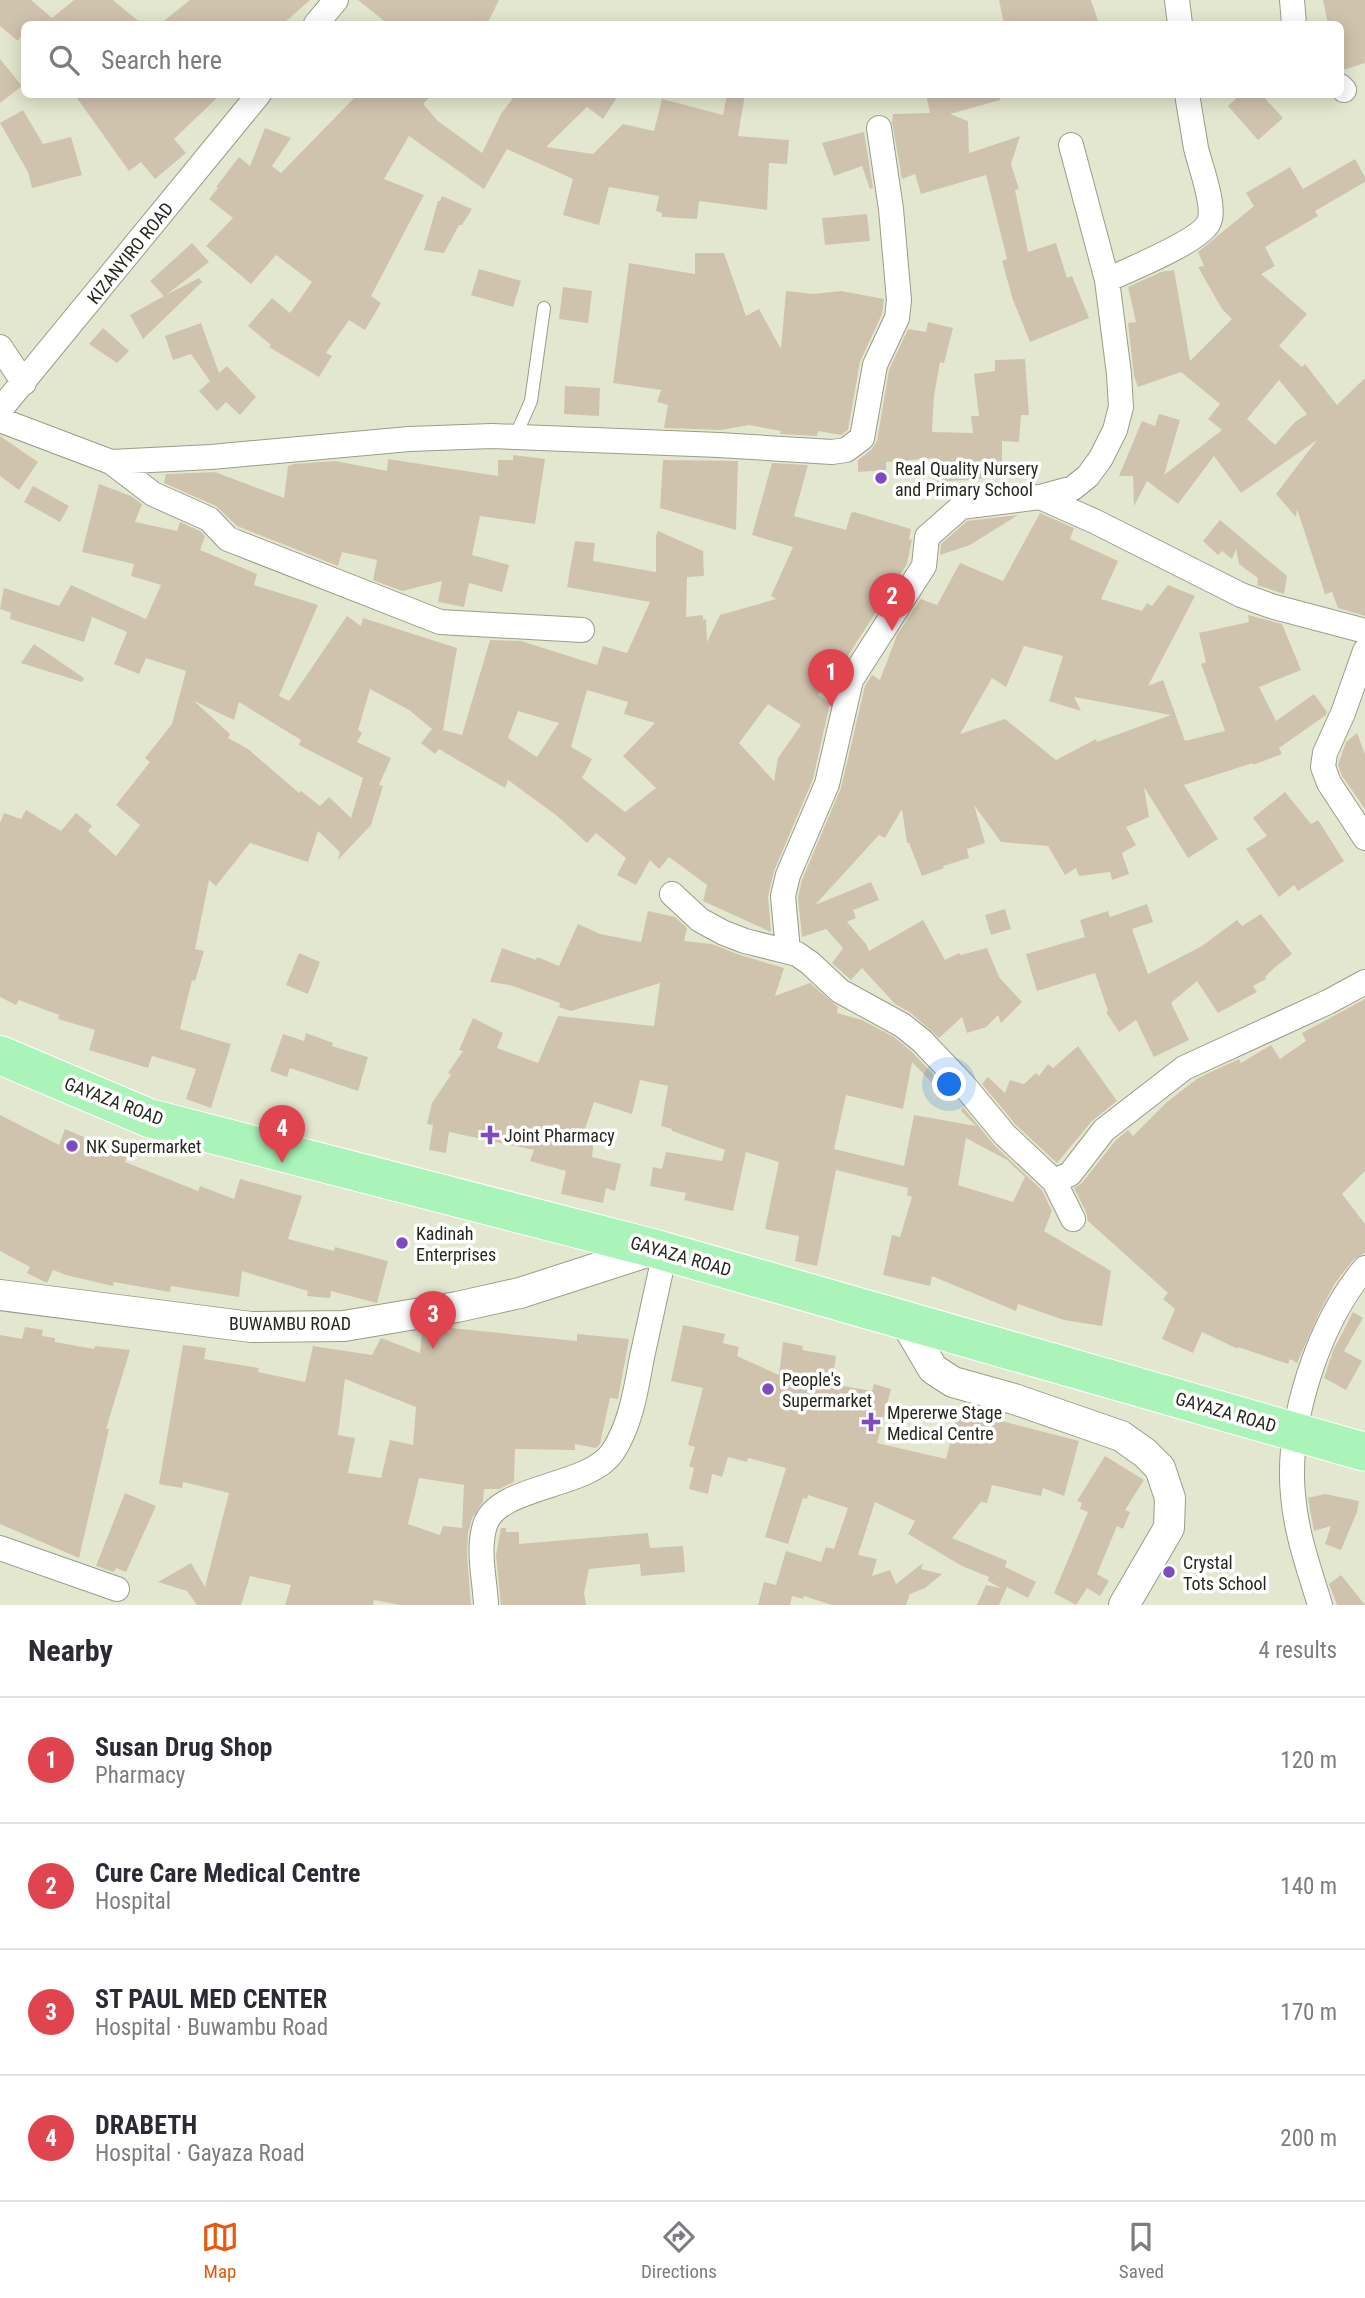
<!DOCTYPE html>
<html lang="en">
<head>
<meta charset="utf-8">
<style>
	:root { --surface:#fff; --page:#f7f7f7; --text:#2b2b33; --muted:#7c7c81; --line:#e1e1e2; --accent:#ea580c }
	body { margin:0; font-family:"Roboto Condensed",sans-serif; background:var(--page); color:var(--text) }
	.you { position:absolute; left:950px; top:1085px; width:24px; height:24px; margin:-18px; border:5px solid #fff; border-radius:50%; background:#1a73e8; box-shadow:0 0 0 10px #1a73e833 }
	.badge { display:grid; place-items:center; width:46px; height:46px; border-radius:50%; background:var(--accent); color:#fff; font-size:23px; font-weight:700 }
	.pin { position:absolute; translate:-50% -58px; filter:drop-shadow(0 2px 4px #0008) }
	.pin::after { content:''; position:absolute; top:37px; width:24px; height:21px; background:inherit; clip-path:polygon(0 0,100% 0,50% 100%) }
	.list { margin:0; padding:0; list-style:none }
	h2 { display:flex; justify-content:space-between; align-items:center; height:91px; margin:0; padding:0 28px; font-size:30px }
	h2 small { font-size:23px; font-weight:400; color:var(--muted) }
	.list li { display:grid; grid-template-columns:46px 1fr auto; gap:21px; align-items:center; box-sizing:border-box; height:126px; padding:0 28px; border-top:2px solid var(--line) }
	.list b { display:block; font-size:26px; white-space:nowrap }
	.list p { margin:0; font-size:23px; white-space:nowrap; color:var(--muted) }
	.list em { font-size:23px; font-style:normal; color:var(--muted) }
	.icon { flex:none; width:38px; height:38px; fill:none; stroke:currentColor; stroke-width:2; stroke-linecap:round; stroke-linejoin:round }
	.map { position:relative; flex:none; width:1365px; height:1605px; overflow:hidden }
	.search { position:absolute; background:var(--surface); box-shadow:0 4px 18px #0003; left:21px; right:21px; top:21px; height:77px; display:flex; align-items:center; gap:18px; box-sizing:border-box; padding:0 24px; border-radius:10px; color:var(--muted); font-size:26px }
	.sheet { height:595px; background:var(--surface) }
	nav { display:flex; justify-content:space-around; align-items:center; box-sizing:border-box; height:98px; border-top:2px solid var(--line); background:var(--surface); font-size:19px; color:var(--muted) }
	nav a { display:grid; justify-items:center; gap:4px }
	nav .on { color:var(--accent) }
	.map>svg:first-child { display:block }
	.building { fill:#d0c3ae; fill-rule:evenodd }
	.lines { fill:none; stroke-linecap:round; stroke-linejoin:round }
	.service-casing { stroke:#9a9d87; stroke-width:14 }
	.minor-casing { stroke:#9a9d87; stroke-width:26 }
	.tertiary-casing { stroke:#9a9d87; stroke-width:32 }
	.primary-casing { stroke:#fff; stroke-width:40 }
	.service { stroke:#fff; stroke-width:12 }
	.minor { stroke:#fff; stroke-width:24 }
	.tertiary { stroke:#fff; stroke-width:30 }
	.primary { stroke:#aaf3b9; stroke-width:38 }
	.poi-dot { fill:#7f4bc3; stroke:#fff; stroke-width:2.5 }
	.labels { text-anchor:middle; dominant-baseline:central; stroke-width:7; stroke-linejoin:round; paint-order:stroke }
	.street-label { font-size:18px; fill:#27281f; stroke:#fff }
	.poi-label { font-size:18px; fill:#27281f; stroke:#fff; text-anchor:start }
</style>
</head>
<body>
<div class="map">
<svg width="1365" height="1605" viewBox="0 0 1365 1605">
	<rect width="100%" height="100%" fill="#e4e7cf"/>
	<!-- building -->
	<path class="building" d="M0,0h31l21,18 22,-18h39l29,24h-118v7l-6,10 -18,-15z
		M190,0h120l-27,24h-123z
		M358,0h141l-12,24h-99z
		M999,0h92l8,24h-95z
		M1323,0h42v63l-25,8v-47h-12z
		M0,59l22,27 -22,17z
		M74,94h147l-47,45 12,14 -31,26 -14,-17 -12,9z
		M358,94h74l-9,10 15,17 44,32 19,-39 15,-20h103l-16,25 -16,-12 -41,40 47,7 30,-30 31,7 8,-32 61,16 4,-21h18l-7,42 51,4 -2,24 -18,-1 -2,47 -68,-9 -2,18 -35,-2v-4l-6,-2 3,-15 -50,-9 -10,38 -36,-10 10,-36 -66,-30 -23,40 -75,-53 -25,43 40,16 -53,101 10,7 -16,27 -16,-10 -23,33 6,3 -13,21 -50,-30 2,-2 -23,-19 24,-28 18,15 22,-31 -36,-27 -25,29 -45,-38 27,-28 -24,-19 9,-11 -2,-1 23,-30 11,9 15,-38 26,10 -19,28 9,7z
		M926,94h74v6l-50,14 18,7 1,32 51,-17 -9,28 8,25 -4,1 13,62 28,-9 11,35 5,-2 17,42 -59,24 -17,-42 -11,-39 5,-2 -21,-84 -65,19 -6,-20 -13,5 -10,-57 1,-8 37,-1z
		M1241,94h20l22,24 -25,22 -30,-34z
		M23,110l20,34 28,-7 11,38 -50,13 -4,-16 -28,-49z
		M864,132l9,56 -3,1 -8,-23 -28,10 -12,-33z
		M1355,159l10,18v5l-50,29 3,5 -53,31 10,19 -14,8 46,40 -28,32 23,21 3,-3 32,41 28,-27v238l-27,-8 -6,-16 -7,2 -28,-85 -1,8 -20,-23 41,-54 -76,53 -27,-37 -36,48 -31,-23 -13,25 -1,-30h-14l23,-55 13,5 4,-12 21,6 -16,55 58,-45 -14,-11 12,-15 -39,-32 -43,15 -4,-11 -6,-53 8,-1 -8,-35 33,-15 13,-2 16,91 42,-42 -10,-10 -24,-42 6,-1 -6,-14 56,-46 -8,-13 44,-26 13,22zM1279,380l28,34 -12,8 -20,23 -28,-26z
		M442,196l30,13 -10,16h-3l-15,28 -20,-3 14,-49h2z
		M867,214l3,27 -45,4 -3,-27z
		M192,243l17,19 -43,33 33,-17 3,4 -59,57 -13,-24 34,-19 -14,-15z
		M695,253h29l22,63 13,-7 22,40 5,-58 27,3 28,-3 43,8 -2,15 -22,48 -12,68 -7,5 -23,-4 -1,5 -37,-2 1,-3 -32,-6 -28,5 -57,-2 4,-23 -11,-3 4,-12 -48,-7 16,-120 66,11z
		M479,269l42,12 -8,26 -42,-12z
		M563,287l29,4 -4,32 -29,-4z
		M928,322l25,6 -9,35 -4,-1 -6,34 -2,36 41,1 -2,-17h8l-5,-42 21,-3v-11l30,-1 4,56h-8l-2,27 -17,-1v36l-65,5 -1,-24 -50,4v8l-28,2v-12l13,-10 6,-9 12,-71 19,-41 18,3z
		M201,323l18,50 8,-7 29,31 -16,18 -14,-13 -9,9 -18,-20 11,-10 -19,-27 -18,6 -8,-24z
		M103,328l26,23 -12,12 -28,-19z
		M565,386l35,2 -1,28 -35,-2z
		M0,436l38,26 -19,28 -19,-14z
		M513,455l32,4 -10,65 -55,-8 -8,39 37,10 -7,27 -33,-9 -5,24 -26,-5 4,-21 -40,10 -29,-11 4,-20 -35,-8 -4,14 -101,-40 -21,-20 -52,-23 2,-9 49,-2 69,26 4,-32 6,-2 41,-3 52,10 1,-12 110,17v-16h15z
		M663,460l75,1 -2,69 -76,-22z
		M772,463l36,2 -14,51 52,14 5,-17 3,-1 57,17 -2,11 3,-1 -5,25 -67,104 -10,-4 -12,31 12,8 -17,76 -39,92 -6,26 3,35 -68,-31 4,-16 -38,-28 -10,12 -9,-9 -14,25 -19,-10 9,-17 -30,-25 -9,10 -31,-28 -48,-35 -3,8 -66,-39 -4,5 -14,-11 11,-14 -23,-19 -39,-21 -12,41 4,3 -5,9 34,16 -12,27 4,1 -12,39 -33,35 2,-8 -22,-21 -10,31 -58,-19 -34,43 -7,-6 -14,69 9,2 -9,30 -3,-1 -12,49 51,15 -20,64 -25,-9 10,-30 -44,-13 -4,12 -59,-18 6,-20 -37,-11 1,-4 -40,-15 -3,5 -16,-8v-174l4,-10 17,6 5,-9 35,21 15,-18 16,13 -4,5 28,25 24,-31 -24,-20 34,-43 -5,-4 27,-34 14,-53 -40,-13 -7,16 -25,-10 13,-32 -35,-15 -8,25 -74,-23 1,-6 -11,-4 4,-21 55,18 12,-21 75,34 15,-34 -30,-9 3,-12 -52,-12 17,-68 32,12 11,8 -7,18 42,9 3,-9 20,9 5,5 -5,14 57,24 -3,11 64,20 -39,91 10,5 58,-85 14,10 2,-8 94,30 -14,82 19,5 28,-95 31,1 76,24 6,-19 24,7 23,-51 -83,-15 8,-46 20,2 -2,18 63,11v-36l2,-5 45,20 1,25 -17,1 -1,40 17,-2v5l3,-1 1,23 13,-27 56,-16 -5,-3 22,-49 -41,-12zM587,690l41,12 -4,12 31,9 -32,33 33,32 -31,24 -43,-34 10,-19 -21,-12zM194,701l40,19 5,-18 62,38 -2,5 64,33 -12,40 -22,-21 -9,9 -19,-15 -2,2 -51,-44 -20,-11 2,-4zM768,704l33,21 -23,33 -4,23 -35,-38zM518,711l41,12 -22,34 -29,-19z
		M33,486l36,20 -9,16 -36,-20z
		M1040,513l34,15 -4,11 48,22 -17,38 41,12 5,-8 5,3 16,-21 27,11 -47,90 15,-6 22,61 40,-10 -24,-67 5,-2 -7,-29 50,-11 -1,-7 34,9 19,46 -42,17 17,34 38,-27 13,18 -1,3 -47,33 3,6 -29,11v-2l-69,22 34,54 -30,19 -44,-71 5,30 -23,10 10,18 -14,8 7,21 -17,6 -2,-8 -31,4 -3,-8 -11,7 -17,-29 -47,-4 -27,-37 11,38 -18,6 2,9 -26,8 1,2 -22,8 -13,-33h-2l-5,-34 -17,29 -6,-3 -64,70 56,-23 8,18 -26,10 3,8 -9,4 19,22 3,7 54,-31 22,40 14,-7 2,2 26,-7 12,29 23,25 -21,21 -3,-8 -12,12 -19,6 -5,-16 -23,21 -28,-25 -16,-9 -33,-36 -11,12 -19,-17 11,-15 -17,-19 -24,8 -4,-40 4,-17 39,-92 24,-102 7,-11 8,5 17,-45 24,-36 16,6 23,-42 43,18zM1024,646l39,10 -14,45 32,10 -7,-14 97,18 -74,27 -1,-3 -40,21 -51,-41 -45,15 32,-56 14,9z
		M1018,515l-48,30 -30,10 1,-11 26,-23z
		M1220,520l67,56 -3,18 -27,-9 1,-7 -19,-14 -3,-15 -4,10 -10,-8 -4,4 -15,-14z
		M34,644l50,34 -2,4 -61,-19z
		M1357,733l8,21v55l-23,-33 -4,-11 8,-23z
		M1285,792l26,32 7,-4 26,41 -46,30 -4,-6 -15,12 -33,-48 21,-13 -14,-18z
		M1147,904l6,18 -21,7 16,45 54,-28 35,-26 5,6 19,-12 31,40 -18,14 -9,9 1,2 -13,7 4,6 -39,21 -21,-32 -26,22 18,37 -35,17 -18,-37 -17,12 -13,-20 2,-1 -13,-38 -58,18 -11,-37 59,-17 -5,-17 28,-9 2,6z
		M1005,909l6,20 -20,6 -6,-20z
		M648,911l27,6 12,11 -3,13 28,3 28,11 44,13 -9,28 35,-13 28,24 -1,6 25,7 32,17 18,15 38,40 -5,4 -33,-34 -9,47 -57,-14 -12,54 70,17 10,-51 62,11 -15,-15 2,-4 32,39 47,44 10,21 -8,20 67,40 -9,55 -38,-6 -46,-16 -2,7 -84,-35 -2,10 -47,-11 9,-40 8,2 12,-40 -5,-2 1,-7 -72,-18 -19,96 -22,-5 4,-25 -34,-7 14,-67 -33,-10 -13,59 -49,-11 2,-7 -36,-7 3,-19 9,2 4,-17 56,9 3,-11 -53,-19v-2l-11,-3 7,-40 -28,-6 -8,34 -38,-12 -12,36 12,2 -2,17 29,7 -6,27 -9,-3 -3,15 -42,-9 5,-23 -36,-10 4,-11 -85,-18 -3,21 -17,-3 4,-25 -6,-1 5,-21 19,-28 -3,-2 15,-22 -4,-1 14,-32 30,15 -6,15 41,15 20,-47 96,10 6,-43 -89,28 -12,-4 1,-4 -50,-18 -20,-3 12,-34 34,12 1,-3 22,9 19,-42 22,10 41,8zM966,1138l41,22 18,17 -12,25 -55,-17z
		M299,953l21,9 -12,32 -22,-9z
		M1365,999v172l-23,23 23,30v29l-11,6 -19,24 -15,28 -23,52 -7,-4 -2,5 -50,-17v2l-36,-17 -9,21 -31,-14 13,-30 -12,-10 5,-6 -80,-72 -2,-9 -12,-24 8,-5 33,-42 13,-11 5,6 34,-34 31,-24 41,-19 2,4 30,-18 9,14 26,-18 -4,-8z
		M306,1033l27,10 -1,3 36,11 -10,34 -68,-23 -3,9 -17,-6 13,-37 21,7z
		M1078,1046l39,55 -25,20 -35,42 -41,-38 -34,-41 6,-7 17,16 5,-13 14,4 12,-11 3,3 9,-12 5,4z
		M0,1115l59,30 6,-16 62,26 -2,7 73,29 2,-5 34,13 6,-20 62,17 -14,43 46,12 1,-4 53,14 -11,42 -46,-12 -1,7 -23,-2 1,-5 -66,-20 -3,26 -68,-11 -1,6 -56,-10 -1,4 -47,-11 -13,-5 -6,13 -20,-10 3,-6 -30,-16z
		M1353,1312l10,6 -19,33 18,10 -16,29 -22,-12 9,-27z
		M683,1325l42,9 -2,9 16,4 -2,9 42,19 4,-33 20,4 -1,4 34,6 -4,28 40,7 2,-7 17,5 -14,54 69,16 13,-49 120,31 -15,55 -21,-8 -2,8 -49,-11 -5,18 -6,-1 -29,36 55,23 -2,6 31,15 -8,16 -21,-11 -8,18h-22l9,-20 15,3 -13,-7 1,-4 -27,-11 -54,-32 7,-13 -40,-19 -17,53 19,4 -5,17 18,-6 6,14 27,-21 -2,6 21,5 -17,14 -15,6 -4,11h-74l-28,-9 -1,3 -11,-3 -2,9h-32l6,-23 12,3 10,-34 35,11 5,-15 8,2 14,-41 -40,-13 -1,4 -4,-1 -15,46 -23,-7 21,-69 -38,-10 -1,4 -19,-5 -6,20 -10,-3 -4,20 -19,-5 5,-21 -5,-2 6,-19 -7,-2 15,-57 -32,-7z
		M25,1327l18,3 -1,6 13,2v4l39,7 1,-3 35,4 -24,79h3l-30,129 -79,-34v-189l22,4z
		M451,1328l126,13v-7l52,5 -11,60 -8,-1 -10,46 -4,4 -21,-4v6l-60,-1 -1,33 -15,7h-15l-1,13 -11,16 -4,15 -1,23 4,49h-71l-26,-5 -1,5h-88l6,-20 -41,-9 -9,29h-44l-10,-14 -29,-9 33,-19 14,24 24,-94 -46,-11 -1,6 -23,-4 24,-139 23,3 -2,11 55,9 -1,4 47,10 8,-36 59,9 9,-17 39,15 2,-22 28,1zM345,1379l71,28 -3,38 -23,-5 -9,38 -33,-5 7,-35 -17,-3zM419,1478l45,7 -2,43 -19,-2 -3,9 -32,-11z
		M1105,1456l39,24 -19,30 5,2 -7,17 -6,-3 -20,48 12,7 -9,15 -13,-8 -11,17 -22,-12 34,-81 -8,-3 2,-6 -5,-2z
		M125,1493l31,13 -30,66 -10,-4 -2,4 -18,-6z
		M1325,1494l34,7 -2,11 -16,38 -16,-6 6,-18 -17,5 -6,-33z
		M501,1528h5v4h13v12l129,-11 2,15 33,-2 2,26 -44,4 -1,-12 -51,5 -5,24 2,12h-85l-5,-50z
		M1341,1575l24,30h-28l-8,-21z"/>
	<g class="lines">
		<defs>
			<path id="service" d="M515,437l16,-36 13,-93"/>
			<path id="minor" d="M1177,0l3,24
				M1292,0l2,24
				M316,24l20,-24
				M1340,86l4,4
				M1107,280c21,-10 94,-39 102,-58 7,-16 -9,-56 -13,-74 -3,-18 -6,-36 -9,-54
				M0,347l24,36
				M0,410l259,-316
				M0,420l111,42 100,-5 198,-18 83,-3 227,9 113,7 14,-2 16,-12 13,-73 22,-47 2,-18 -8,-91 -12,-81
				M111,462l42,32 56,25 19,20 212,83 142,8
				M1040,497l56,25 145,73 30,11 94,25
				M1365,651l-22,62 -18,40 -2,14 6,16 36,55
				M672,894l28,26 24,13 21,8 52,13 13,9 30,28 62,34 20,16 40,42 43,52 49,46 19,38
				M788,951l-5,-55 5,-21 39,-91 24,-104 73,-114 3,-29 34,-30 79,-10 33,-9 15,-12 13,-18 14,-28 6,-23 -2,-33 -12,-94 -36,-135
				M1054,1181l16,-7 34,-44 80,-62 144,-66 37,-20
				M0,1548l117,41
				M486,1605c-1,-26 -9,-54 -1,-80 13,-40 102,-37 127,-72 19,-28 24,-64 30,-96 8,-35 15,-70 23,-105
				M1320,1605c-11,-36 -24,-72 -27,-110 -7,-72 25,-171 72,-227"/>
			<path id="tertiary" d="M0,1295l251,32 93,-1 113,-19 63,-14 136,-44
				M903,1318l30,51 20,13 61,17 107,37 24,17 15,15 10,30 -1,30 -45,77"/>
			<path id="primary" d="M0,1055l149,63 507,131 709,203"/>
		</defs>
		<!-- service casing -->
		<use href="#service" class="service-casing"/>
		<!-- minor casing -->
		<use href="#minor" class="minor-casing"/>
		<!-- tertiary casing -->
		<use href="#tertiary" class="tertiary-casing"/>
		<!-- primary casing -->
		<use href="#primary" class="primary-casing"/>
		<!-- service -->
		<use href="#service" class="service"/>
		<!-- minor -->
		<use href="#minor" class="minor"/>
		<!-- tertiary -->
		<use href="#tertiary" class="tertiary"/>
		<!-- primary -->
		<use href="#primary" class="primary"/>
	</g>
	<!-- markers -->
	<g class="poi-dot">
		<circle cx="881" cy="478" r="7"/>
		<path d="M486.5 1124.5h7v7h7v7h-7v7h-7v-7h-7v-7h7z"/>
		<circle cx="72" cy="1146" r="7"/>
		<circle cx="402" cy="1243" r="7"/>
		<circle cx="768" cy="1389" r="7"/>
		<path d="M867.5 1411.5h7v7h7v7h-7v7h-7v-7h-7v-7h7z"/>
		<circle cx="1169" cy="1572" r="7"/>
	</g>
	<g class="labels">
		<!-- street labels -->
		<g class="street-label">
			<text transform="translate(130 253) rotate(-51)">KIZANYIRO ROAD</text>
			<text transform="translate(114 1101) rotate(21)">GAYAZA ROAD</text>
			<text transform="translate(681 1256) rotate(16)">GAYAZA ROAD</text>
			<text x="290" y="1323">BUWAMBU ROAD</text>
			<text transform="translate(1226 1412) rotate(16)">GAYAZA ROAD</text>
		</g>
		<!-- poi labels -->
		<g class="poi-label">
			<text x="895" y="468">Real Quality Nursery<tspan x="895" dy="21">and Primary School</tspan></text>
			<text x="504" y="1135">Joint Pharmacy</text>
			<text x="86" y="1146">NK Supermarket</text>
			<text x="416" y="1233">Kadinah<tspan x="416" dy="21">Enterprises</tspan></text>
			<text x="782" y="1379">People's<tspan x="782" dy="21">Supermarket</tspan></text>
			<text x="887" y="1412">Mpererwe Stage<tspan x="887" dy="21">Medical Centre</tspan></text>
			<text x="1183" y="1562">Crystal<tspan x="1183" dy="21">Tots School</tspan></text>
		</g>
	</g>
</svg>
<div class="you"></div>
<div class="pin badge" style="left:831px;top:707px;background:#e0444e">1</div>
<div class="pin badge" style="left:892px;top:631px;background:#e0444e">2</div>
<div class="pin badge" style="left:433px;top:1349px;background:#e0444e">3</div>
<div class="pin badge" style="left:282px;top:1163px;background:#e0444e">4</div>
<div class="search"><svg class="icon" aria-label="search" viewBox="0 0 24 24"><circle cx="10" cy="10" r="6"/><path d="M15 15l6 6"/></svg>Search here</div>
</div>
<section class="sheet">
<h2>Nearby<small>4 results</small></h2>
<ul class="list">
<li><span class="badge" style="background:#e0444e">1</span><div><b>Susan Drug Shop</b><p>Pharmacy</p></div><em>120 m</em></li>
<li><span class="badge" style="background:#e0444e">2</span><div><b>Cure Care Medical Centre</b><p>Hospital</p></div><em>140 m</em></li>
<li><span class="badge" style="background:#e0444e">3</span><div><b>ST PAUL MED CENTER</b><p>Hospital · Buwambu Road</p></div><em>170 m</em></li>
<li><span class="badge" style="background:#e0444e">4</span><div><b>DRABETH</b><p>Hospital · Gayaza Road</p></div><em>200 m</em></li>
</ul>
</section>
<nav>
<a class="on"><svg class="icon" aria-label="map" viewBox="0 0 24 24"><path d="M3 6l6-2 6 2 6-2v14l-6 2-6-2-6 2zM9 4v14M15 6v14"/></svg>Map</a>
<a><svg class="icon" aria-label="directions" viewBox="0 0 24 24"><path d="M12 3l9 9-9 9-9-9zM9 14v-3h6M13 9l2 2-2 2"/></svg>Directions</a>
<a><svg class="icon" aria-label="saved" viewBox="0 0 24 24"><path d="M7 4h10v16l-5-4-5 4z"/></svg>Saved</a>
</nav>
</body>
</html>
